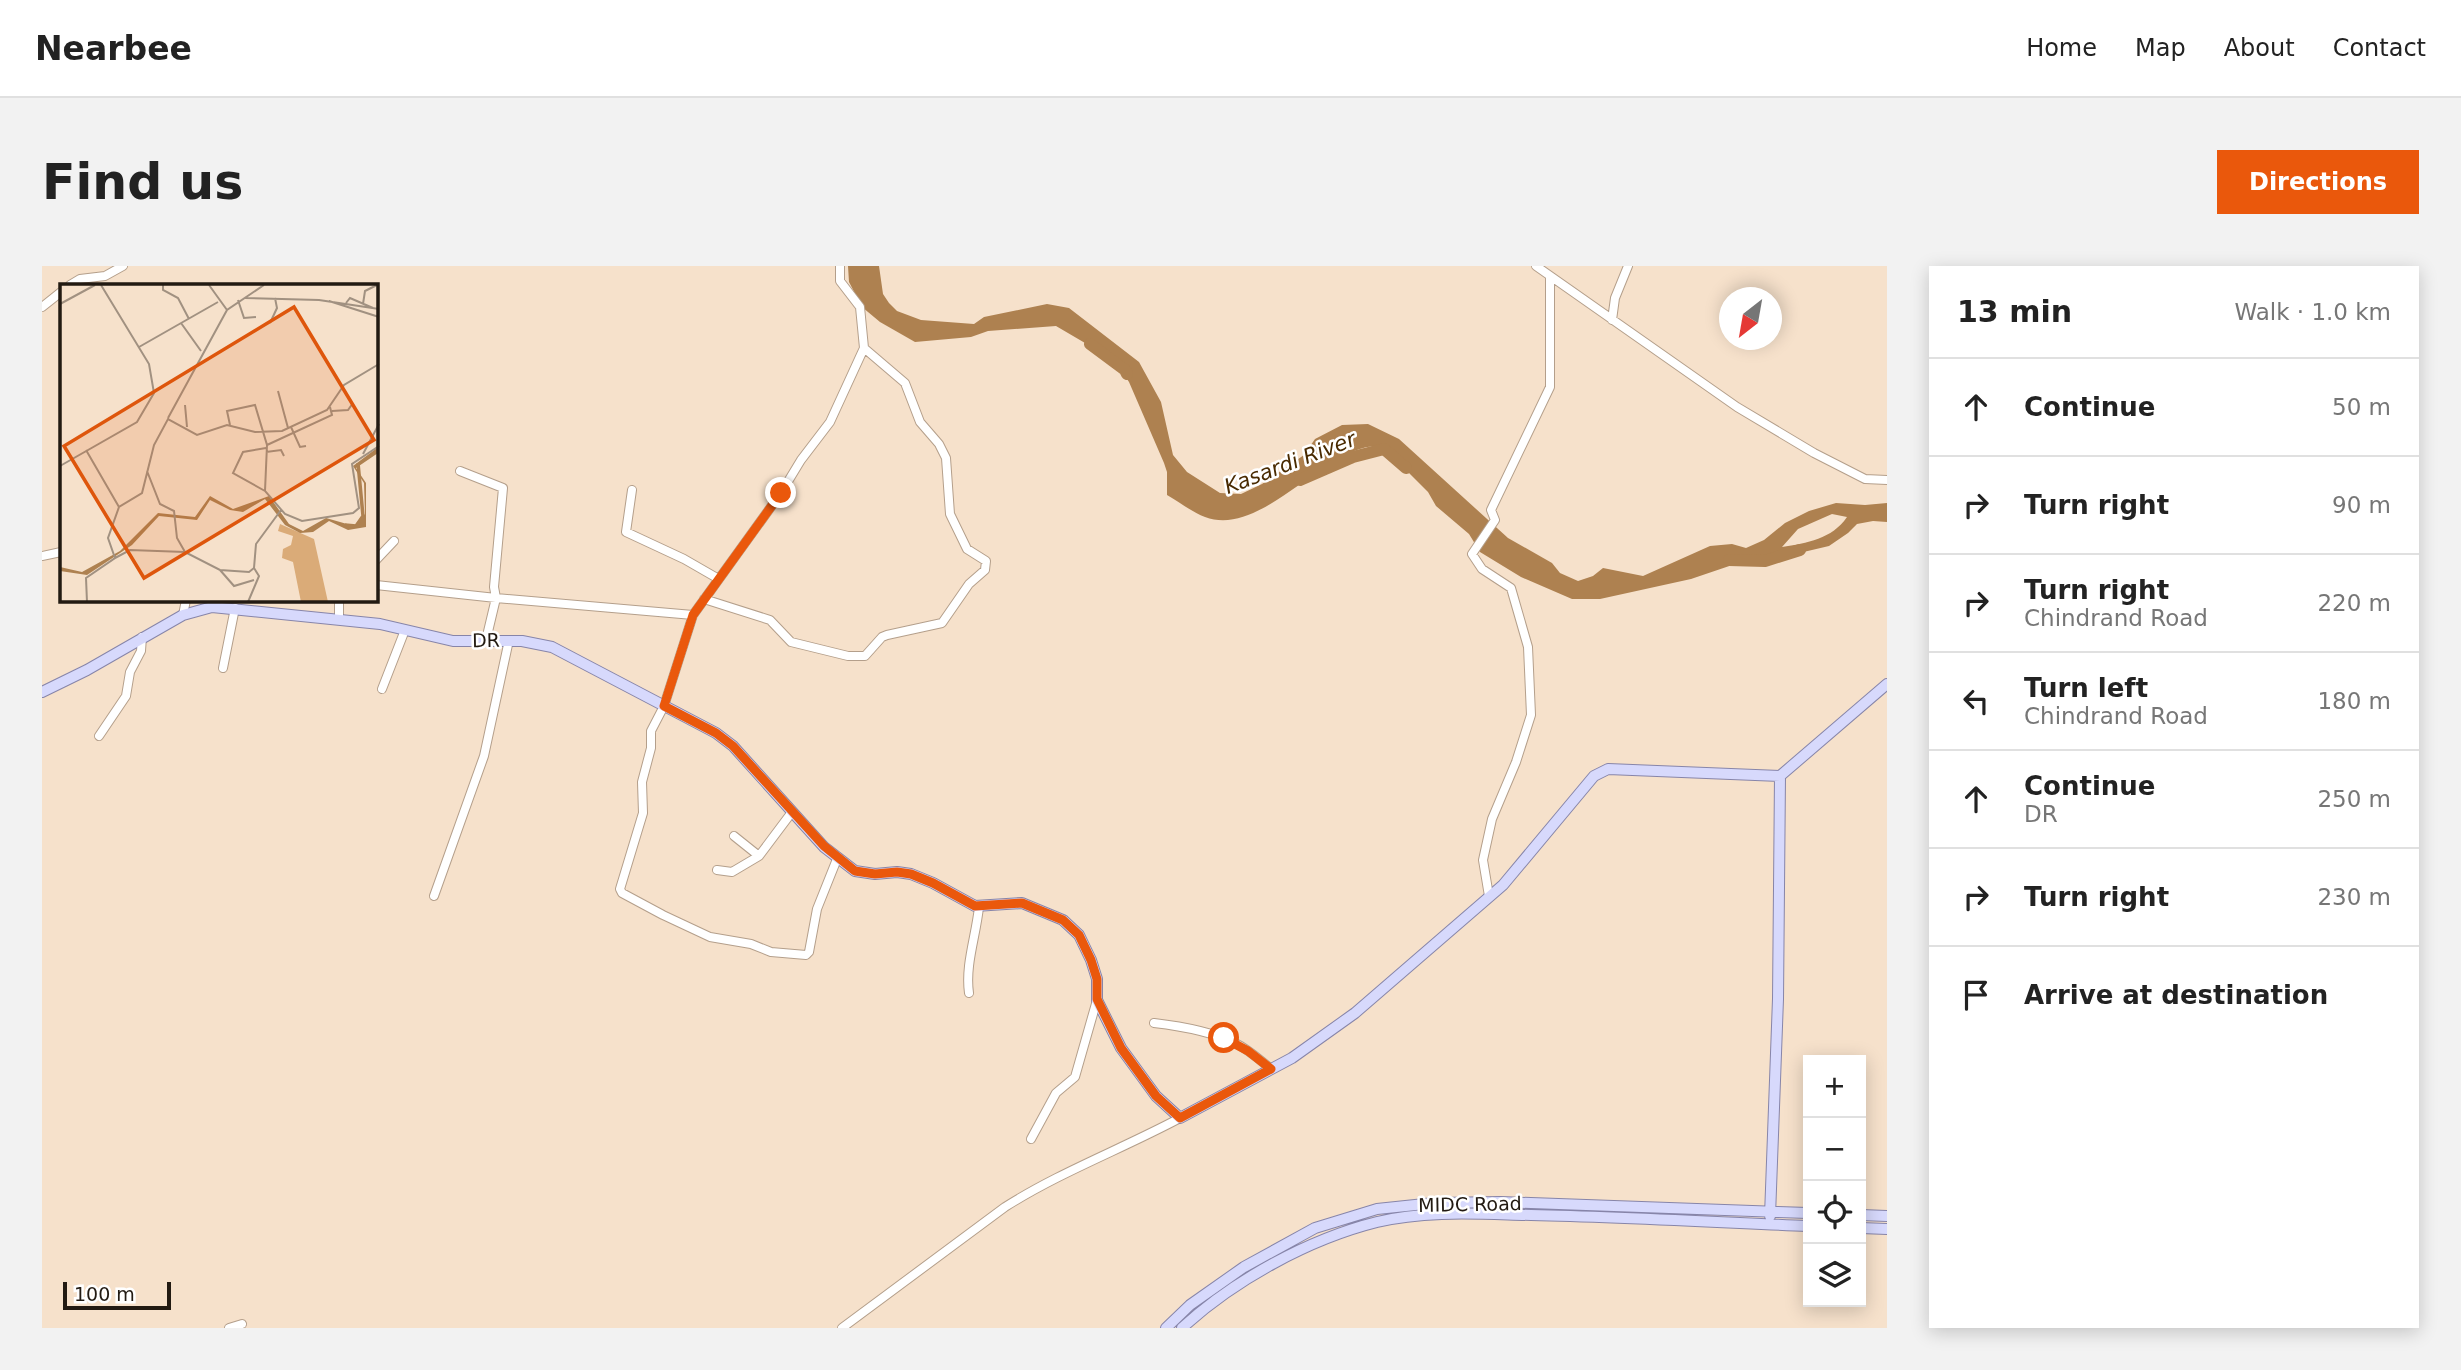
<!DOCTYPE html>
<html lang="en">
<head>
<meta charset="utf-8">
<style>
	:root { --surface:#fff; --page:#f2f2f2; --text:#222; --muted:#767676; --line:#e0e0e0; --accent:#ea580c }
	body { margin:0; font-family:"DejaVu Sans",sans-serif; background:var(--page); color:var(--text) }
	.controls { position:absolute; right:21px; bottom:21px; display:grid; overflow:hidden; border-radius:0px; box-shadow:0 4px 18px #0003 }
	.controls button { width:63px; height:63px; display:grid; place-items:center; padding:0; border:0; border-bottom:2px solid var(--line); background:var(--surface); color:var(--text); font:35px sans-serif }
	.compass { position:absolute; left:1677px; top:21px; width:63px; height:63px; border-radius:50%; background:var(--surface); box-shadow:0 4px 18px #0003; rotate:211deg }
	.scale { position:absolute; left:21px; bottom:18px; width:108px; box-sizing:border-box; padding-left:7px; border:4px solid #221a12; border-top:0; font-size:19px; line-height:24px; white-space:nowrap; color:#221a12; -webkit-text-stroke:5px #fff; paint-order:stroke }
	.stop { position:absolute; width:21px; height:21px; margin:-16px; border:5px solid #ea580c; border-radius:50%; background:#fff }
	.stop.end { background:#ea580c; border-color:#fff; box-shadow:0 2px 7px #0008 }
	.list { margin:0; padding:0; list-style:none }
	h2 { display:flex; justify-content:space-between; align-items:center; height:91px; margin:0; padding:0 28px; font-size:30px }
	h2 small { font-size:23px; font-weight:400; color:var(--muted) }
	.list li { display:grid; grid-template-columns:46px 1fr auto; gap:21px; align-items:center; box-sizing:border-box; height:98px; padding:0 28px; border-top:2px solid var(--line) }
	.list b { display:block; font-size:26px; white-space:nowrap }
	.list p { margin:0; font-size:23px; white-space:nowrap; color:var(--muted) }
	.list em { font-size:23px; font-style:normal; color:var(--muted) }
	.icon { flex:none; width:38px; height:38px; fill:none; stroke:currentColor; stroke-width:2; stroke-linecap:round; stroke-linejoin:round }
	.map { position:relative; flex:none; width:1845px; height:1062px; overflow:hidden; border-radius:0px }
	header { display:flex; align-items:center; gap:42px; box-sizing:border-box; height:98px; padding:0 35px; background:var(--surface); border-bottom:2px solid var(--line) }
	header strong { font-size:33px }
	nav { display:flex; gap:38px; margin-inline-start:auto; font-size:24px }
	.intro { display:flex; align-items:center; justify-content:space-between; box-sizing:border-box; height:168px; padding:0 42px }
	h1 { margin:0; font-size:49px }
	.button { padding:18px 32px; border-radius:0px; background:var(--accent); color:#fff; font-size:24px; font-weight:700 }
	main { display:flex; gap:42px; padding:0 42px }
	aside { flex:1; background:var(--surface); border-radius:0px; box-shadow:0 4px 18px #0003 }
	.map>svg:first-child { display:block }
	.water { fill:#ae8150; fill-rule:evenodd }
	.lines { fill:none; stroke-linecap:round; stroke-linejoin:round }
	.river { stroke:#ae8150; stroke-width:12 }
	.minor-casing { stroke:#b49f8b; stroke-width:10 }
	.major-casing { stroke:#8785a9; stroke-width:12 }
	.minor { stroke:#fff; stroke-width:8 }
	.major { stroke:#d7d9fc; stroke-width:10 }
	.route { stroke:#ea580c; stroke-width:9 }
	.labels { text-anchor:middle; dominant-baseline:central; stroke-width:5; stroke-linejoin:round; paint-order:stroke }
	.street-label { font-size:19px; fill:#221a12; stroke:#fff }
	.water-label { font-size:21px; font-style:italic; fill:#492a00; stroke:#fff }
	.inset-river { fill:none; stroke:#ae8150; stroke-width:3.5 }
	.inset-road { fill:none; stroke:#a19181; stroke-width:2 }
	.view { fill:#de560c; fill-opacity:0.15; stroke:#de560c; stroke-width:3.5 }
	.inset-edge { fill:none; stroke:#221a12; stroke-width:3.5 }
</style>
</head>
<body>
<header>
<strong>Nearbee</strong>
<nav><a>Home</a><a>Map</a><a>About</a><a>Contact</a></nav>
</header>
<div class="intro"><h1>Find us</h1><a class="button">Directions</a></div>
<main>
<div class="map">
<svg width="1845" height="1062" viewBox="0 0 1845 1062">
	<rect width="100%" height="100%" fill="#f6e1cb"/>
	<!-- water -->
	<path class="water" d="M806,0h31l4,28 6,9 8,8 24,9 53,4 10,-7 63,-13 22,4 70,54 22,40 12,53 14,17 33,21 21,1 21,-10 42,-29 11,-16 27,-14 26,-1 31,15 109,99 44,25 8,10 18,8 15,-5 10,-8 40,8 67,-30 22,-2 14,4 18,-8 21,-17 24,-12 27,-8 29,2 22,-2v19l-14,-1 -16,3 -9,9 -19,13 -34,8 -48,6 -56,19 -91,20h-28l-51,-22 -41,-25 -11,-18 -33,-28 -8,-14 -31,-31 -12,-15c-58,-7 -120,93 -180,71 -13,-5 -26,-15 -38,-22v-23l-3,-9 -35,-81 -15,-22 -58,-34 -68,5 -17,6 -56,5 -35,-20 -18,-15 -13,-25zM1790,248l15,3c-15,22 -40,26 -65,30l16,-18z"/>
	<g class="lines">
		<!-- river -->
		<path class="river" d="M1048,78l35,26 2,4
			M1258,214l53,-23 31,-8 22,19
			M1687,294l36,1 35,-11"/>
		<defs>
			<path id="minor" d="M1494,0l201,141 77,46 51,26 22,1
				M28,19l10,-6 25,-3 18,-10
				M0,41l19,-15
				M1570,54l3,-22 13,-32
				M418,205l43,17 -9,99 2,11 -10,42
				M590,224l-6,42 58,27 33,19
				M0,290l19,-4
				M334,294l18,-19
				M334,319l120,13 197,17
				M662,333l66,21 21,22 57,14h17l17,-19 5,-2 55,-12 27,-39 16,-14 1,-9 -19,-12 -17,-35 -4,-56 -7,-14 -19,-22 -15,-39 -41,-35
				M141,349l3,-15
				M297,354v-20
				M181,402l12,-60
				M340,423l23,-59
				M57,470l27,-40 4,-24 11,-21 1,-14
				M692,570l25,20
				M795,593l-20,50 -8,43 -3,3 -35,-3 -20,-8 -41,-7 -47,-22 -41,-22 -2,-4 23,-76 -1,-31 9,-34v-17l13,-25 29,-91 88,-122 20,-33 29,-38 34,-74 -4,-41 -20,-26v-15
				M675,604l15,2 27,-16 33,-44
				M392,630l50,-140 25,-116
				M1447,630l-6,-36 9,-41 24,-57 15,-47 -3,-68 -17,-59 -29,-19 -10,-15 23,-34 -4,-10 59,-123v-109
				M927,727c-4,-28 7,-57 10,-86
				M1112,757c26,3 56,8 81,20 13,6 25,17 36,26
				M989,873l25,-46 19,-16 22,-77
				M187,1062l13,-4
				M800,1062l163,-121c55,-35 117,-58 175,-89"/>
			<path id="major" d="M0,426l45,-22 96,-55 29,-8 168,17 73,17h69l30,6 164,86 17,13 91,101 31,24 20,3 22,-2 14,2 22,9 42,23 47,-3 41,17 16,15 12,25 6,19v21l24,48 35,48 24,22 112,-60 63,-45 148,-128 91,-109 14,-7 172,7 107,-92
				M1819,949l26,1
				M1728,950l8,-217 2,-223
				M1819,962l26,1
				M1124,1062l24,-23 54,-38 71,-39 62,-19 57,-6 67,-1 307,11
				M1140,1062c52,-48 127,-89 195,-106 49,-12 104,-8 154,-7 93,2 185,7 277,11"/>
		</defs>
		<!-- minor casing -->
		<use href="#minor" class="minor-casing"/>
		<!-- major casing -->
		<use href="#major" class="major-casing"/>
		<!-- minor -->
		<use href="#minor" class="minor"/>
		<!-- major -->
		<use href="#major" class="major"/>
	</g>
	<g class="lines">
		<!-- route -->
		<path class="route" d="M739,227l-88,122 -29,91 52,27 17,13 91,100 31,25 20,3 22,-2 14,2 22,9 42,23 47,-3 41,17 16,15 12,25 6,19v20l24,49 35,48 24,22 91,-49 -23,-18 -24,-13"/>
	</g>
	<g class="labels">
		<!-- street labels -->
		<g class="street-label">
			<text transform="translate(444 374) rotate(-1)">DR</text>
			<text transform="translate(1428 938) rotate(-1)">MIDC Road</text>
		</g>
		<!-- water labels -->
		<g class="water-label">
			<text transform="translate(1248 197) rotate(-21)">Kasardi River</text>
		</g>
	</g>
	<!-- overview -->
	<g transform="translate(18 18)">
		<rect width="318" height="318" fill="#f6e1cb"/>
		<path d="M220,240l34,15 14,63h-27l-8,-40 -11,-4 1,-9 8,-4 2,-9 -15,-5z" fill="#daab78"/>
		<path d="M317,164l1,5 -22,15 10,15v44l-18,3 -19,-9 -16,11 -13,1 -15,-8 -20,-26 -22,13 -13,-2 -20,-10 -13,20 -38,-4 -27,29 -45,30 -27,-4v-4l22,5 38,-21 38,-38 37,4 15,-21 23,13 36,-13 20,28 14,7 23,-13 28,8 11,-12 -1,-31 -11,-17z" fill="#ae8150"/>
		<path class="inset-river" d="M285,241l11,1 7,-10 -5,-53"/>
		<path class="inset-road" d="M103,1v5l15,8 11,21M149,1l18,25M185,14l74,2 60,9M178,16l6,18 12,-1M269,17l50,16M286,19l4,-5 23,10M0,20l35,-19M303,20l2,-13 12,-6M121,39l20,28M210,39l7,-15 -2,-10M79,63l79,-45M218,107l10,37M125,121l2,22M272,127l16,-1 5,-7M108,134l59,-108 37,-25M170,141l-3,-14 28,-6 12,40 -2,46 20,23 17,7 51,-8 6,-5 -7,-44 27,-18M231,143l9,20 6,-1M207,161l65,-30 -2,-8M26,166l33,57M206,168l15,-2 3,6M303,170l16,-30M0,182l77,-44 17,-29 -5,-29 -48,-79M87,187l13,33 14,7 3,27 8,14M205,207l-32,-18 10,-21 23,-4M55,274l15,-8 55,2 35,18 29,2 5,-4M160,286l14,16 20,-6M27,318l-1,-24 29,-20 -7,-20 11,-31 23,-14 12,-48 14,-26 29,16 30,-10 28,7 27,-1 45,-21 17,-25 35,-21M188,318l11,-26 -5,-8 2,-24 25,-34"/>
		<path class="view" d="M234,23l80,133 -230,138 -80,-132z"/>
		<rect width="318" height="318" class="inset-edge"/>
	</g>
</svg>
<div class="controls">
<button>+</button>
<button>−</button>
<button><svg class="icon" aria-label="locate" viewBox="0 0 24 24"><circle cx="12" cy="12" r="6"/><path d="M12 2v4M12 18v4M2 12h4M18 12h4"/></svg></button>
<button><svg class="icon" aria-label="layers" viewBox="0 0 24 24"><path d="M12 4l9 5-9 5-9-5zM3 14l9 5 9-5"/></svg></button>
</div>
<svg class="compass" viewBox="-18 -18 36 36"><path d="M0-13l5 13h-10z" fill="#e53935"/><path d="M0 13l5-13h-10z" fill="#767676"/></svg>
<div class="scale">100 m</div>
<div class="stop" style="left:1182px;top:772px"></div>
<div class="stop end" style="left:739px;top:227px"></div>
</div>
<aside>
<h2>13 min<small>Walk · 1.0 km</small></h2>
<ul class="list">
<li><svg class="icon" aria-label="ahead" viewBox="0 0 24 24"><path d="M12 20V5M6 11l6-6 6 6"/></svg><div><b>Continue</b></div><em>50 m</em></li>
<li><svg class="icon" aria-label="right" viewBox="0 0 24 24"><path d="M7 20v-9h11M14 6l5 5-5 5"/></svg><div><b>Turn right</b></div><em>90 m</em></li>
<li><svg class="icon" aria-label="right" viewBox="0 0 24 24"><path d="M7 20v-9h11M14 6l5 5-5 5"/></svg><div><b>Turn right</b><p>Chindrand Road</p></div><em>220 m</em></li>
<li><svg class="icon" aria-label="left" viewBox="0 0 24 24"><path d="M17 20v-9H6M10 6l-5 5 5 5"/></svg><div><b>Turn left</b><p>Chindrand Road</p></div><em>180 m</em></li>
<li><svg class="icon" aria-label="ahead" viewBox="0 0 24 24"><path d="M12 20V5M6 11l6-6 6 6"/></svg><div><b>Continue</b><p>DR</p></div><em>250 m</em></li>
<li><svg class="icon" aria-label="right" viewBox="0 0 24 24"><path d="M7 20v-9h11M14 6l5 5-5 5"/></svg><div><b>Turn right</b></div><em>230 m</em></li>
<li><svg class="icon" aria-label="arrive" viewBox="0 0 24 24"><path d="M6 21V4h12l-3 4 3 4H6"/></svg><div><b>Arrive at destination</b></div></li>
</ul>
</aside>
</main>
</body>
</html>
